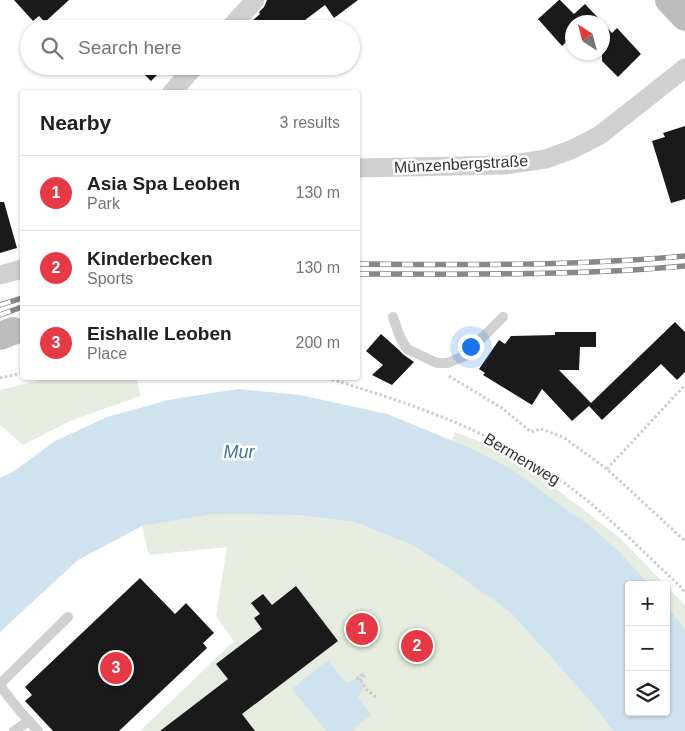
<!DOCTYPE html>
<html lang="en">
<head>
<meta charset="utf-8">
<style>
	:root { --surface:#fff; --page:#f6f6f6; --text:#202124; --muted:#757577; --line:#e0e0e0; --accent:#e63946 }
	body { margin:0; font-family:Helvetica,sans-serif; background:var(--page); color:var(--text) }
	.controls { position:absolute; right:15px; bottom:15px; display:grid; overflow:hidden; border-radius:5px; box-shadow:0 1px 4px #0004 }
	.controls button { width:45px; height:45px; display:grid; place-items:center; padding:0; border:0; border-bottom:1px solid var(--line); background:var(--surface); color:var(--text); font:25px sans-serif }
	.compass { position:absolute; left:565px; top:15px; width:45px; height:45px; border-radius:50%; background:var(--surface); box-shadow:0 1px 4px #0004; rotate:324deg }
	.you { position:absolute; left:470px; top:346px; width:18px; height:18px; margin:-12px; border:4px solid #fff; border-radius:50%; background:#1a73e8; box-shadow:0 0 0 8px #1a73e833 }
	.badge { display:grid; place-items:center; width:32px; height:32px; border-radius:50%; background:var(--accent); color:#fff; font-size:16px; font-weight:700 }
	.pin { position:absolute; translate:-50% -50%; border:2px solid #fff; box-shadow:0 1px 5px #0006 }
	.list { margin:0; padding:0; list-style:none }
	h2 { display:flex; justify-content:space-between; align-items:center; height:65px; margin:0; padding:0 20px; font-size:21px }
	h2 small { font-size:16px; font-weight:400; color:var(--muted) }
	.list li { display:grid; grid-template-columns:32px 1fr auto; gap:15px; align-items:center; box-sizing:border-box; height:75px; padding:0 20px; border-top:1px solid var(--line) }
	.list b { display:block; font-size:19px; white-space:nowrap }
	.list p { margin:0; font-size:16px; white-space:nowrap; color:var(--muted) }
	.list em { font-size:16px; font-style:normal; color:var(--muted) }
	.icon { flex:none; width:28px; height:28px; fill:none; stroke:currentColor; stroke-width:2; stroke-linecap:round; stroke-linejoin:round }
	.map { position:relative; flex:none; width:685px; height:731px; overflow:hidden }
	.search { position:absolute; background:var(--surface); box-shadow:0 1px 4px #0004; left:20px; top:20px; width:340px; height:55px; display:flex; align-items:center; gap:12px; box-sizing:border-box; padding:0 18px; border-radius:28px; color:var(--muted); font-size:19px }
	.panel { position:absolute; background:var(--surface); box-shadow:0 1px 4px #0004; left:20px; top:90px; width:340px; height:290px; border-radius:5px }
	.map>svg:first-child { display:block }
	.green { fill:#e6ecdf }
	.water { fill:#cfe2ee }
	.building { fill:#1a1a1a }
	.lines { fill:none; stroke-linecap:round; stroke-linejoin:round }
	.path { stroke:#cdcdcd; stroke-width:3; stroke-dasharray:2.5 2.5; stroke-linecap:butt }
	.service { stroke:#d0d0d0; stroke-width:10 }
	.minor { stroke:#d0d0d0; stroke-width:19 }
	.secondary { stroke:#bdbdbd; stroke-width:28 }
	.rail-casing { stroke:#888; stroke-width:5.5 }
	.rail { stroke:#fff; stroke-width:4; stroke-dasharray:11; stroke-linecap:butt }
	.path-bridge { stroke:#cdcdcd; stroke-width:3; stroke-dasharray:2.5 2.5; stroke-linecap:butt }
	.labels { text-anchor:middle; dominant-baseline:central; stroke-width:5; stroke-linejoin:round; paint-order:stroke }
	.street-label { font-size:16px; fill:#333; stroke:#fff }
	.water-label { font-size:18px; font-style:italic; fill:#3f7597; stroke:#fff }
</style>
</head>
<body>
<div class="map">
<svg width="685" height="731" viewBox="0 0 685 731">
	<rect width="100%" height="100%" fill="#fff"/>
	<!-- green -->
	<path class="green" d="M49,378h88l3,18 -70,25 -47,24 -23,-20v-35z
		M455,432l29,11 65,40 72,56 44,46h-15l-29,-32 -28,-25 -83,-60 -39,-20 -19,-8z
		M214,514l82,1 59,7 57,23 38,24 61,44 81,90 21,28h-473l94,-90 -18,-25 11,-69 -78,8 -7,-29z
		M666,586l19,19v24l-19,-25z"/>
	<!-- water -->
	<path class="water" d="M238,389l62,6 87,19 84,34 39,20 83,60 28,25 29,32h-21v127h37v-108l19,25v102h-72l-21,-28 -81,-90 -61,-44 -38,-24 -57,-23 -59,-7 -82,-1 -72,12 -64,34 -78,72v-154l13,-6 42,-31 52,-24 61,-17z
		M421,636l6,5v6c-5,5 -10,10 -17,9l-5,-5c2,-9 8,-12 16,-15z
		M328,660l18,23 14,-6 6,8 -8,12 13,18 -20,16h-25l-34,-42z"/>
	<!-- building -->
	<path class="building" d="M14,0h55l-24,22 -6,-6 -6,5z
		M267,0h91l-24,18 -9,-13 -32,24h-49l9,-9 7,-6 -1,-2 5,-5z
		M559,0h1l14,14 11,-10 17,18h-30v14l-10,10 -24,-27z
		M602,22l10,11 5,-5 24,26 -23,23 -16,-16z
		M136,66h30l-15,15z
		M685,126v73l-14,4 -19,-62 13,-4 -2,-4z
		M0,202h4l13,46 -17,5z
		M675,322l10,10v40l-8,8 -16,-16 -59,56 -13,-14 -17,15 -30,-32 -10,16 -49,-30 2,-2 -6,-4 20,-29 6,4 6,-8 44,-1v-3h41v15h-16l-1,23h-20l32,33z
		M381,334l18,16 5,5 10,7 -22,23 -20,-10 11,-10 -17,-14z
		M140,578l35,36 11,-11 28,30 -11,10 4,5 -88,83h-66l-28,-30 7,-6 -7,-8z
		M296,586l42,55 -96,73 13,17h-95l68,-52 -12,-15 46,-35 -8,-11 6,-4 -9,-11 12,-9 9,11z"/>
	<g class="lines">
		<!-- path -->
		<path class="path" d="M449,376l53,32 29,24 10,-3 22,8 44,32 78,72
			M0,378l22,-5
			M327,378c59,18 119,37 174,66 21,11 42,25 62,38 41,29 80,70 117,104l5,7
			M607,469l77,-83
			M357,677l10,13 10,8
			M360,681l4,-5 -2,-2 -1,1h2"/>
		<!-- service -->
		<path class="service" d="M393,317l7,20 7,12 30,14h10l20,-8 10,-12 26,-26
			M0,684l68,-67
			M0,686l20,25 18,20
			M14,731l15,-10"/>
		<!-- minor -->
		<path class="minor" d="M229,29l26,-29
			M172,92l23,-26
			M358,168l147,-3 41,-6 27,-10 27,-14 85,-67
			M0,275l22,-6"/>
		<!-- secondary -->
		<path class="secondary" d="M669,0l16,17
			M0,336l13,-5"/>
		<defs>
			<path id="rail" d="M358,264c109,1 218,2 327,-8
				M358,274c109,0 218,2 327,-8
				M0,305l22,-7
				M0,315l22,-8"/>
		</defs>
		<!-- rail casing -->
		<use href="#rail" class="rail-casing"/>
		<!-- rail -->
		<use href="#rail" class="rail"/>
		<!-- path-bridge -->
		<path class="path-bridge" d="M362,674l1,1"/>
	</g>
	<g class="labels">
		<!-- street labels -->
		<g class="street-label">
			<text transform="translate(461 164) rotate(-3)">Münzenbergstraße</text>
			<text transform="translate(522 459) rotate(31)">Bermenweg</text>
		</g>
		<!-- water labels -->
		<g class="water-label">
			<text x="239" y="452">Mur</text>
		</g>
	</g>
</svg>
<div class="controls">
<button>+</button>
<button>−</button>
<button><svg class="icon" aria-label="layers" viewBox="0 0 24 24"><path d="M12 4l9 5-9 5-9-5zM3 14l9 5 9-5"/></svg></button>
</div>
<svg class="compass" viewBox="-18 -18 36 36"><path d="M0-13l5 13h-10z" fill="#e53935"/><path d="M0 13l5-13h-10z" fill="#757577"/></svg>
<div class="you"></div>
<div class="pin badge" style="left:362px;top:629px">1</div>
<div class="pin badge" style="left:417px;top:646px">2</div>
<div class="pin badge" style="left:116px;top:668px">3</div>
<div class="search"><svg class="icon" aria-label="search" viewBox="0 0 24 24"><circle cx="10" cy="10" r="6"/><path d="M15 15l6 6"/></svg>Search here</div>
<section class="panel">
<h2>Nearby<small>3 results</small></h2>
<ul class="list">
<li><span class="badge">1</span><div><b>Asia Spa Leoben</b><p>Park</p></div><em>130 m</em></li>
<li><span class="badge">2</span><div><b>Kinderbecken</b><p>Sports</p></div><em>130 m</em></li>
<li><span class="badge">3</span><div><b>Eishalle Leoben</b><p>Place</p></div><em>200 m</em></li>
</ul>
</section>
</div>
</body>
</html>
